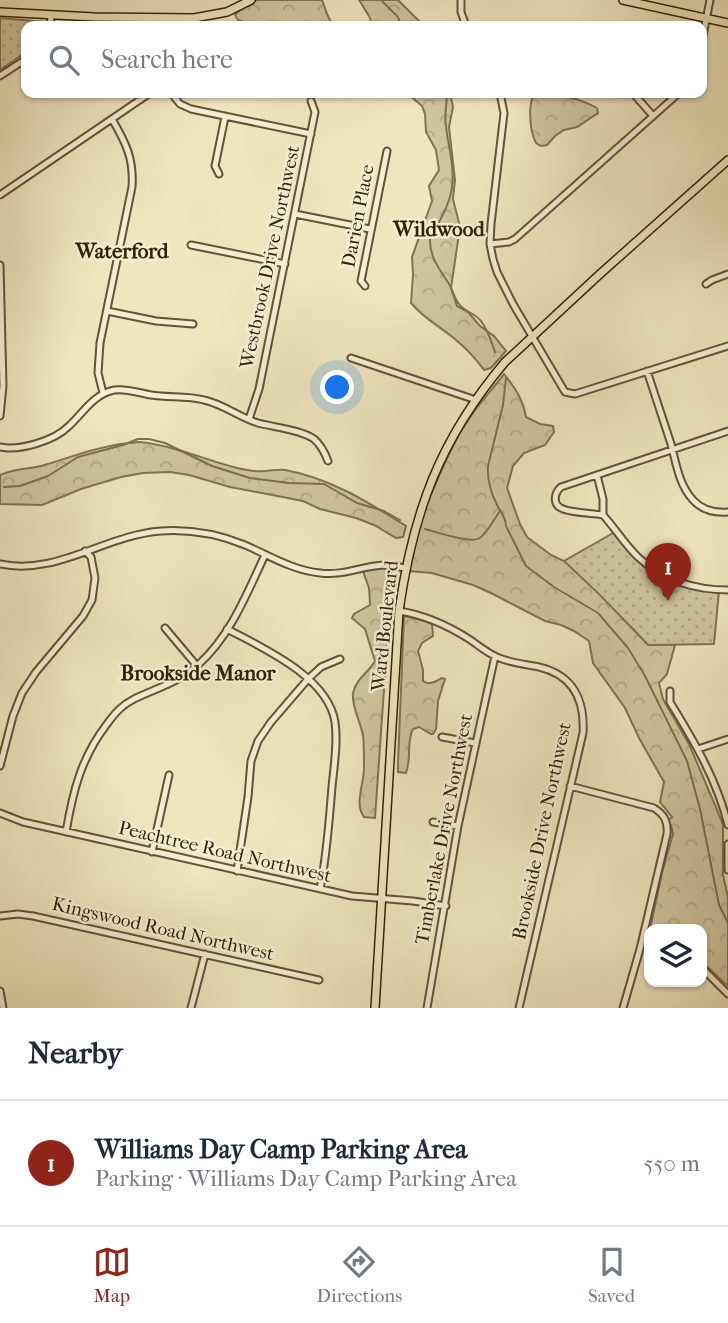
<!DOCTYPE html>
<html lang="en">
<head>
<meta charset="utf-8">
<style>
	:root { --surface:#fff; --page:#f6f6f7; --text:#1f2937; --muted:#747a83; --line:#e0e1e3; --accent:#8f2418 }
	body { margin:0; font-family:"IM FELL French Canon",serif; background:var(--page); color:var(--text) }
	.controls { position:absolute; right:21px; bottom:21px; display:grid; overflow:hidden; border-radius:14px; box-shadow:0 2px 5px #0004 }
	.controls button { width:63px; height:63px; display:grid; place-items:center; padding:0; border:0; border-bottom:2px solid var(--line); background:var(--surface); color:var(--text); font:35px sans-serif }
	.you { position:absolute; left:338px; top:388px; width:24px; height:24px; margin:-18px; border:5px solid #fff; border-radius:50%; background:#1a73e8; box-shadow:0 0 0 10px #1a73e833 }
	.badge { display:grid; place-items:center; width:46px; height:46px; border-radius:50%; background:var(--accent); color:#fff; font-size:23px; font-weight:700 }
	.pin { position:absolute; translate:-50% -58px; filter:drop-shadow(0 2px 4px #0008) }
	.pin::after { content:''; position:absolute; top:37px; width:24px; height:21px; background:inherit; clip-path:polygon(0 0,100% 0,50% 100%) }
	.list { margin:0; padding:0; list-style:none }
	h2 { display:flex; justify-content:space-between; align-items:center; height:91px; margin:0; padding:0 28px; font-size:30px }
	h2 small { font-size:23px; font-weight:400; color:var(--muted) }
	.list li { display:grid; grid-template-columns:46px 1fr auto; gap:21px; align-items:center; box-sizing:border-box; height:126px; padding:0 28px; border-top:2px solid var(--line) }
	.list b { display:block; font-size:26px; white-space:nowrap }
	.list p { margin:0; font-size:23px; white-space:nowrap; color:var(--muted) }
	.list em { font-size:23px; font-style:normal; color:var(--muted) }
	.icon { flex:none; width:38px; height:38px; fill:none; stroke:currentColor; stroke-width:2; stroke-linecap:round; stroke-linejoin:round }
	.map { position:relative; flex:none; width:728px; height:1008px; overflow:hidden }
	.search { position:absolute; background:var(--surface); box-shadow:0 2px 5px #0004; left:21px; right:21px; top:21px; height:77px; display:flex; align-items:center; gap:18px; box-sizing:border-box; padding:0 24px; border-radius:14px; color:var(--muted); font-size:26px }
	.sheet { height:217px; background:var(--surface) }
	nav { display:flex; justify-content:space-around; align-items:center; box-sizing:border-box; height:98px; border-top:2px solid var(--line); background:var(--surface); font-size:19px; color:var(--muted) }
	nav a { display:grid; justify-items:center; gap:4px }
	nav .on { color:var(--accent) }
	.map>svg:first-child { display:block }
	.grass { fill:url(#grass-dots); stroke:#827352; stroke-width:2 }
	.forest { fill:url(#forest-crowns); stroke:#827352; stroke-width:2 }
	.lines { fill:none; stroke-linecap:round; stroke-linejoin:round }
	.stream { stroke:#7f6f4f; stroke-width:2 }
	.minor-casing { stroke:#645334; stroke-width:9 }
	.major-casing { stroke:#352205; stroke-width:10 }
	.minor { stroke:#f5eed5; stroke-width:5 }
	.major { stroke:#efe5bf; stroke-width:7 }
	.labels { text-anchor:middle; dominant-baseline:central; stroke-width:5; stroke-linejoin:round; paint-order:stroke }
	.street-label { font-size:19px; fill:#352205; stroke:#f5eed5 }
	.neighbourhood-label { font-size:21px; font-weight:bold; fill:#352205; stroke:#f5eed5 }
</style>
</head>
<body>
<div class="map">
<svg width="728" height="1008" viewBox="0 0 728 1008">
	<defs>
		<pattern id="grass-dots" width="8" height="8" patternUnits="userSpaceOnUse" patternTransform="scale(1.75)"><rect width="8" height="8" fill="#cfc49f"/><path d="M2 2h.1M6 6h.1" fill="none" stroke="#b2a887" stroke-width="1.8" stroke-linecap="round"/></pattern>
		<pattern id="forest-crowns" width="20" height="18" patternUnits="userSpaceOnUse" patternTransform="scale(1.75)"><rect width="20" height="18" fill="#cfc49f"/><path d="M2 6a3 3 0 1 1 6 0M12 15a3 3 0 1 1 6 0" fill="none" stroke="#b2a887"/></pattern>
	</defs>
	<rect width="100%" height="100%" fill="#efe5bf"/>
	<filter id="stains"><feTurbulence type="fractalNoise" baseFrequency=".00286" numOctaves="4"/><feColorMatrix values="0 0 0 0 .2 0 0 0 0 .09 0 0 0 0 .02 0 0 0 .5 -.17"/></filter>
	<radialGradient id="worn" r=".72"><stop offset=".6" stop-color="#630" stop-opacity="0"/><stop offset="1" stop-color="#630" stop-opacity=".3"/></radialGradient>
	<!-- grass -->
	<path class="grass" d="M0,18l45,4 -1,4h-18v26l-26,18z
		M615,532l20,25 25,19 29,12 30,3 -5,53 -66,1 -17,-18 -67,-66z"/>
	<!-- forest -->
	<path class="forest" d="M257,0h65l5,14 6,12h-78l-17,-6 -3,-5 3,-3z
		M359,0h39l26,26h-51l-4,-10z
		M407,93h43l3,14 -4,20 6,53 -2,19 7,28 -9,61 6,18 11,6 12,14 14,10 12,15 -15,17 -7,2c-8,-11 -17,-21 -28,-30 -15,-13 -32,-21 -45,-37l2,-28 -1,-18 20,-56 -3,-15 10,-16 -3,-20 -10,-18 -1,-18 -3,-8z
		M535,93c20,0 44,5 62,15l1,5 -21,14 -13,3 -9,6 -8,9 -6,1 -5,-3c-6,-11 -9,-40 -1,-50z
		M504,374c11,14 19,25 22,43l14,7 13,2 1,6 -9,13 -21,8 -11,13 -6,22 13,36 7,13 24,18 13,6 36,34 48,50h27l-8,29 -8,9 4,16 26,45 34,80v51l5,22v89l-26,-24v-33h-52l12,-56 11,-39 -2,-9 -4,-3 5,-5 -12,-15 4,-20 -25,-44 -14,-30 -32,-45 -4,-22 -15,-10 -13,-6 -16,-4 -52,-27 -20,-9 -41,-12 -23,-2 11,-48 11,-29 17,-38 11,-22 16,-24z
		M139,442c34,3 66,18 98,26 9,2 18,4 27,3 7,0 14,-2 21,-1 45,8 83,32 121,56l-3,11 -7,1 -22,-13 -18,-7 -36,-9 -17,-8 -73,-14 -41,-12 -19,-3 -27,1 -22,4 -40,12 -39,16 -42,-1v-29c16,-8 32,-5 48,-11 31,-10 59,-20 91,-22z
		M384,567h5l4,5 1,6 -7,69 -12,171 -11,-1c-10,-13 0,-33 0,-48 0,-8 0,-27 -1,-33 -2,-14 -12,-30 -10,-43 3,-14 16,-21 22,-32l-10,-32 -13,-11 2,-4 16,-9 -1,-17 -5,-14v-3z
		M404,616l21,5 7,3 1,12 -11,7 -4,8 5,19v11c6,5 13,0 19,-3l3,1 -7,22 -2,28 -3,5h-2l-12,-7 -6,2c-7,13 -1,29 -7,44l-8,-1v-9z"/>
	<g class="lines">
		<!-- stream -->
		<path class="stream" d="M381,0l17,17 3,9
			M447,93c0,11 -3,22 -1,33 2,20 9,41 6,61 -2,18 -14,36 -22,52 -1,17 10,31 19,45 4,6 5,14 10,20 6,8 16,9 22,17 7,9 10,20 14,31
			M506,378l-3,27 -15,61c-1,14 3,27 9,39 4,8 9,12 9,21l20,40 28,21 44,26 30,35 17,28 42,85 13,48 19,96 9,18
			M4,487l16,-1 28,-10 30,-19 45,-12 15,-6h11l16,4 47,23 38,12 39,5 35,1 33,19 27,8 16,9
			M425,529c12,3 45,15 55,9 8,-6 14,-19 20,-27"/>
		<defs>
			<path id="minor" d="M461,0v12l5,14
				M50,26l1,-10
				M702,41l8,-41
				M0,76l26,-17
				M171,93l9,11 11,5 120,25
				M500,93l4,20 -13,111 -1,20 3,15 4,13 16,32 52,88 10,2 153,-48
				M633,93l20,23
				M219,174l-4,-8 10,-49
				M0,195l150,-102
				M295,214l75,15
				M490,244l19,-2 6,-3 164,-146
				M191,245l94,19
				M0,265l3,121 -3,30
				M706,284l6,-4 16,-6
				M365,286l-4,-5 26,-130
				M107,311l49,10 37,3
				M351,358l125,42
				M647,371c8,25 16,49 24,73 5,19 8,41 22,56 9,10 22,13 35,12
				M103,393l-5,-20 2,-30 32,-156c2,-28 -6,-44 -20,-68
				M249,419l10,-30 56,-277 -4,-11
				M728,431l-167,56c-7,6 -9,18 2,22 10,4 28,4 40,6 12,13 22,30 35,42 24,23 57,33 90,33
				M0,447c20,4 54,-6 69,-21 14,-13 25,-32 45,-36 12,-2 25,3 37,5 17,3 36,0 53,5 19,4 35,17 54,23 15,4 44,7 56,16 7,6 11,14 14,22
				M597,475l6,24v16
				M0,564c57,12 105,-29 161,-33 29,-2 57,3 84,14 25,11 47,25 75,28 24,3 41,-7 64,-8 7,0 14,2 21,3
				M667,593l4,-14
				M399,611c26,4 48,14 70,28 9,6 18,14 28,18 13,6 28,7 42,10 34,8 46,33 44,66l-64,275
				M165,628l32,38
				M227,629c36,19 101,48 108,93 3,21 -1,44 -3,65 -3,35 -5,68 -12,102
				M670,691v11c24,39 47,78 58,123
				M442,737l33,6
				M698,749l30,-10
				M0,766l13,-50 9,-23 14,-21 47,-56 9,-16 3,-22 -4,-21 -6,-6
				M570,786l84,22c11,7 14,14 13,26l-27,115 -17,59
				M0,813l23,9 329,74 61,5 33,5
				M433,822l25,4
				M66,832c7,-41 15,-74 41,-108 8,-11 15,-19 27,-25 23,-11 46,-17 65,-35 32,-29 48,-71 66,-109
				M728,844v26
				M152,852l17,-77
				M237,871l11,-74 3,-36 7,-20 13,-19 37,-43 13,-12 19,-8
				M0,916l18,-2 15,2 286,64
				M702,968l26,26
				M0,991l3,17
				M191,1008l14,-54
				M427,1008l31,-182 37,-170"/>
			<path id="major" d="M623,0l105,23
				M0,12l94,5 100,1 33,-6 24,-12
				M375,1008l24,-397c14,-99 41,-172 106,-249l95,-88 128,-114"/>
		</defs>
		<!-- minor casing -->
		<use href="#minor" class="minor-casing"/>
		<!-- major casing -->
		<use href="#major" class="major-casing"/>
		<!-- minor -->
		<use href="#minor" class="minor"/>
		<!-- major -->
		<use href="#major" class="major"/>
	</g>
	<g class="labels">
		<!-- street labels -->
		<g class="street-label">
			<text transform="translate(358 216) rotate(-79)">Darien Place</text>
			<text transform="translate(270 257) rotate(-78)">Westbrook Drive Northwest</text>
			<text transform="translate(385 626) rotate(-84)">Ward Boulevard</text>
			<text transform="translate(444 829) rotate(-79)">Timberlake Drive Northwest</text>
			<text transform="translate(542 831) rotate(-78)">Brookside Drive Northwest</text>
			<text transform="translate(225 852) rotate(13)">Peachtree Road Northwest</text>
			<text transform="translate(163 929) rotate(13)">Kingswood Road Northwest</text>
		</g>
		<!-- neighbourhood labels -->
		<g class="neighbourhood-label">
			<text x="439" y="229">Wildwood</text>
			<text x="122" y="251">Waterford</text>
			<text x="198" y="673">Brookside Manor</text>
		</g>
	</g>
	<rect width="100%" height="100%" filter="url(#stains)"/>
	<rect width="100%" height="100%" fill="url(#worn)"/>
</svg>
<div class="controls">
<button><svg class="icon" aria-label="layers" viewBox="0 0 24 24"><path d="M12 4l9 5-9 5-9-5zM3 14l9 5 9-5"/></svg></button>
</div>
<div class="you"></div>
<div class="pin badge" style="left:668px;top:601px">1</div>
<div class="search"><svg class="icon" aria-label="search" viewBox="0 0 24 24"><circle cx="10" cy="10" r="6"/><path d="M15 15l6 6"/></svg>Search here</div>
</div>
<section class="sheet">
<h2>Nearby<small></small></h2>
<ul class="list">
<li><span class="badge">1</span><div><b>Williams Day Camp Parking Area</b><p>Parking · Williams Day Camp Parking Area</p></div><em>550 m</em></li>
</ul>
</section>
<nav>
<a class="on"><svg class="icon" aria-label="map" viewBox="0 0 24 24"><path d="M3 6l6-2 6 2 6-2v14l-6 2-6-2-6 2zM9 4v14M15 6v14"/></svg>Map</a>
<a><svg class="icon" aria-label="directions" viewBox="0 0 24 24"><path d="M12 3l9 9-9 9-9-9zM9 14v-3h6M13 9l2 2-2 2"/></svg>Directions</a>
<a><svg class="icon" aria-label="saved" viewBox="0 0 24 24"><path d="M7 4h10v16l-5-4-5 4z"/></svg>Saved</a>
</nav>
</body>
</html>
